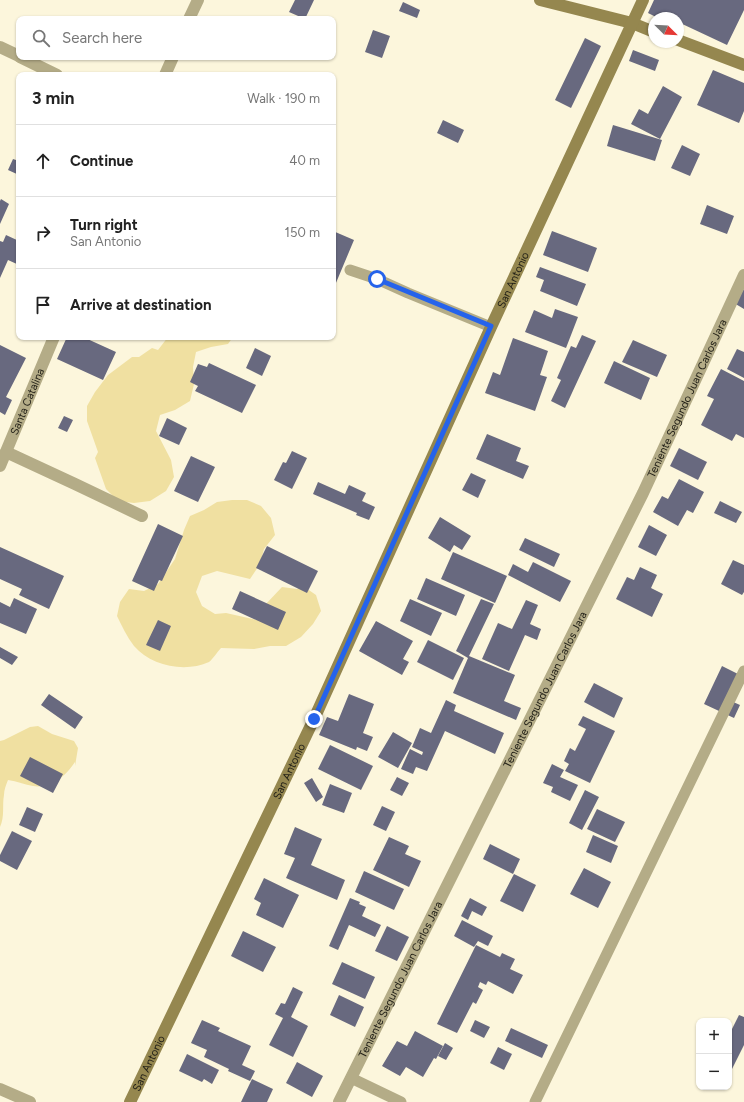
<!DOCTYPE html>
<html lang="en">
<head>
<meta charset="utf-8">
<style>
	:root { --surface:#fff; --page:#f6f6f6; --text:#222; --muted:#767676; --line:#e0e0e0 }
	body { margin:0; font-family:Figtree,sans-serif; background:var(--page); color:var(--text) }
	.controls { position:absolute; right:12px; bottom:12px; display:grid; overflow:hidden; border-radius:8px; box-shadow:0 1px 3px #0004 }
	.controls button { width:36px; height:36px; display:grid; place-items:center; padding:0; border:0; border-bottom:1px solid var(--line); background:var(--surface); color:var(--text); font:20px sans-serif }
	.compass { position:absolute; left:648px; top:12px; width:36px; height:36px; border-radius:50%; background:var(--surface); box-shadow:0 1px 3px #0004; rotate:114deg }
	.stop { position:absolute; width:12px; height:12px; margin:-9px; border:3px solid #2563eb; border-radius:50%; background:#fff }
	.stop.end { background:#2563eb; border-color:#fff; box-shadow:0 1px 4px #0008 }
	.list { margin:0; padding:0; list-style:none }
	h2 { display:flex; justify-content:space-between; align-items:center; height:52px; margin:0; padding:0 16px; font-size:17px }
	h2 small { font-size:13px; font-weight:400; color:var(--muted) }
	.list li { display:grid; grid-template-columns:26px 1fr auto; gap:12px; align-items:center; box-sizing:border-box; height:72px; padding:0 16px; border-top:1px solid var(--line) }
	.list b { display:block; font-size:15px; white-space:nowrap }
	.list p { margin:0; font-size:13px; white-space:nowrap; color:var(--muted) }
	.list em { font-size:13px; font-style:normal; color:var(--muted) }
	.icon { flex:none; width:22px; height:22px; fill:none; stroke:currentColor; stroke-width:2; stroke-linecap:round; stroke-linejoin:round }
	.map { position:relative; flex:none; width:744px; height:1102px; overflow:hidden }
	.search { position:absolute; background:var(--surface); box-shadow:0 1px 3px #0004; left:16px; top:16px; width:320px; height:44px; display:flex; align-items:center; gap:10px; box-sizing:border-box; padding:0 14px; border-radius:8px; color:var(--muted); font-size:15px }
	.panel { position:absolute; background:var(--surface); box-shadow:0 1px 3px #0004; left:16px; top:72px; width:320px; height:268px; border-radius:8px }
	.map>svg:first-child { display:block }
	.green { fill:#f0e0a1 }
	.building { fill:#68697f }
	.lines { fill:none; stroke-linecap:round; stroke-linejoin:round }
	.lane { stroke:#b4ac87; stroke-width:11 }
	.street { stroke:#b4ac87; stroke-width:12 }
	.secondary { stroke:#95874f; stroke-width:12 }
	.route { stroke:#2563eb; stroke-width:5 }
	.labels { text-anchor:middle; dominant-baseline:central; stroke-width:4; stroke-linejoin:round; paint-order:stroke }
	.street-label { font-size:11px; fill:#222017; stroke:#fcf6dc }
</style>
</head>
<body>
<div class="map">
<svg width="744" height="1102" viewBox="0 0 744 1102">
	<rect width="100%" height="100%" fill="#fcf6dc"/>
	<!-- green -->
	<path class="green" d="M168,337h65l-5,7 -17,3 -15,5 -3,15 1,17 -4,17 -15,9 -15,5 -4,16 15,29 3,17 -8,14 -16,10 -16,2 -16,-2 -12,-12 -11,-31 3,-6 -11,-31v-15l8,-14 13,-17 24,-18h7l13,-9 6,2z
		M232,500h15l14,6 10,12 4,17 -11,14 -4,15 -10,15 -33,-8 -15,5 -6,16 6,14 13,8 11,-1 36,8 3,-16 17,-18 15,2 6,-3 13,9 5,16 -8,13 -12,13 -15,9h-16l-16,3 -33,-1c-4,4 -8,11 -12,14 -24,11 -58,4 -75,-16 -7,-9 -12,-20 -17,-30l3,-14 9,-13 15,2 14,-7 17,-25 9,-29 6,-14 14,-6 13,-8z
		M38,726l14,8 22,7 4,7 -3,18v-4c-8,11 -13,17 -26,22 -5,2 -10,3 -16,2 -8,-1 -16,-5 -25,-6 -2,5 -4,10 -4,15 -2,11 1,21 -4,32v-86l4,-1 26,-13z"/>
	<!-- building -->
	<path class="building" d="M295,0h19l-9,19 -16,-7z
		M654,0h90v10l-17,35 -49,-23v-4h-20l-10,-5z
		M403,2l17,8 -3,8 -18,-7z
		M373,30l17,6 -8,22 -17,-6z
		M585,38l16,8 -30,62 -16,-8z
		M633,50l26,10 -4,11 -26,-10z
		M713,70l31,13v28l-5,12 -42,-18z
		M663,86l19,11 -22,42 -29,-15 8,-15 9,5z
		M443,120l21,10 -6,13 -21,-10z
		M613,125l49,15 -7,21 -48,-15z
		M682,145l18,9 -10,22 -19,-8z
		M13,159l6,2v14l-11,-5z
		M1,199l8,5 -9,20v-23z
		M707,205l27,11 -7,18 -27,-10z
		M333,231l21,9 -21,50z
		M552,231l45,17 -9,24 -45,-17z
		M6,235l13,6v24l-11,-5 -8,18v-37l3,1z
		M540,267l46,17 -9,22 -37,-15 4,-11 -8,-3z
		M744,289v20l-10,-6z
		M555,309l23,8 -12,31 -41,-16 9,-22 18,8z
		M582,335l14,6 -31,67 -14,-7 10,-21 -4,-2 14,-32 5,2z
		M67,337h16l33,15 -13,28 -46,-21z
		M513,338l35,13 -8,24 7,2 -12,34 -50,-18 8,-21 7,3z
		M633,340l34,15 -10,22 -35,-15z
		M0,345l26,13 -20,39 6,3 -7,15 -5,-3z
		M255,348l16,8 -9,20 -16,-8z
		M737,349l7,3v26l-17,-9z
		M614,361l36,17 -9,22 -37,-17z
		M209,363l47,22 -14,28 -47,-22 3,-5 -8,-4 8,-18 9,3z
		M721,369l23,12v57l-8,-4 -4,7 -31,-16 13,-26 -7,-3z
		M64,416l9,4 -6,12 -9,-4z
		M167,418l20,10 -8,17 -20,-9z
		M487,434l34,14 -5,13 13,5 -6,13 -47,-20z
		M679,448l28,14 -9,18 -28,-14z
		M292,451l15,7 -15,31 -18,-9 9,-18 3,1z
		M191,456l24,11 -17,35 -24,-11z
		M471,473l15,7 -8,18 -16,-8z
		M679,479l25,13 -11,21 -6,-3 -9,16 -25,-14 9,-16 6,3z
		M318,482l27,12 4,-9 17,8 -4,8 13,6 -6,13 -13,-5 1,-2 -44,-19z
		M720,501l22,11 -6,11 -22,-10z
		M440,517l31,19 -9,14 -8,-5 -4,7 -22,-14z
		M158,524l25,12 -21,45 -3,-1 -5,11 -22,-10z
		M649,525l18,10 -11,21 -18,-9z
		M525,538l35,16 -6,13 -35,-17z
		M267,546l51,25 -11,22 -51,-25z
		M0,547l64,29 -15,33 -30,-14 3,-6 -22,-10z
		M453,552l54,24 -12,27 -54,-24z
		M733,560l11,5v27l-2,3 -21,-11z
		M533,562l38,19 -11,21 -52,-27 5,-11 15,8z
		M640,567l17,8 -6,13 12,6 -11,23 -36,-18 11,-22 7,3z
		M426,578l39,17 -9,21 -39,-17z
		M240,591l46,21 -8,18 -46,-21z
		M14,598l23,11 -11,25 -26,-11v-21l10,5z
		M410,599l32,14 -11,23 -31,-15z
		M481,599l13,5 -25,52 46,19 -11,26 17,7 -5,12 -63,-27 15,-35 -12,-7z
		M526,600l12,5 -8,19 11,5 -4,11 -12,-5 -16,36 -27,-12 16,-36 14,6z
		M158,620l13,6 -11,25 -14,-6z
		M376,621l37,20 -10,18 6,3 -7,13 -43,-24z
		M428,640l36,18 -11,22 -36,-18z
		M0,647l18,10 -6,8 -12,-7z
		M722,666l20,10 -11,25 9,4 -6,13 -30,-14z
		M594,683l29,15 -9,20 -30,-16z
		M49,694l34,23 -8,12 -34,-24z
		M349,694l25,10 -11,29 10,4 -6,14 -10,-4 -1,3 -37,-15 8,-18 11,4z
		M446,700l10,5 -2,6 50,22 -9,21 -50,-23 -18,40 -11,-4 -3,7 -12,-5 9,-20 12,6 1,-3 -11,-5 8,-19 11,5z
		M583,716l32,15 -25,52 -25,-12 4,-7 -5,-3 6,-13 5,3 11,-22 -8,-4z
		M393,732l19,11 -14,25 -20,-11z
		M330,745l43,21 -12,24 -43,-21z
		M30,757l33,17 -10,19 -33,-17z
		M552,764l12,6 -4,7 18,8 -8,16 -19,-9 2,-5 -10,-4z
		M397,777l12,6 -7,13 -12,-6z
		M312,778l11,19 -7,5 -12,-19z
		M330,784l22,9 -8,20 -22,-8z
		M585,790l14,7 -17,33 -13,-7z
		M382,806l13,6 -9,19 -13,-6z
		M27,807l16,7 -8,18 -16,-7z
		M597,809l28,13 -10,20 -28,-13z
		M295,827l27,12 -11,26 34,15 -8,20 -51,-22 9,-20 -11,-4z
		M12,831l20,10 -15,29 -17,-9v-6z
		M593,835l25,11 -7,17 -25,-11z
		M389,837l20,9 -4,8 16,7 -12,26 -36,-17z
		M490,844l30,15 -7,15 -30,-15z
		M584,868l27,14 -13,26 -28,-14z
		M364,871l40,18 -10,21 -39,-18z
		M514,874l22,11 -13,27 -23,-11z
		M264,878l35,17 -16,33 -27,-13 5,-12 -7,-4z
		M350,898l10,4 -1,2 7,3 -4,9 19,9 -6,12 -26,-12 -11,25 -9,-4z
		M470,898l17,9 -5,9 -10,-5 -4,9 -7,-4z
		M462,920l31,16 -5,10 -10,-5 -4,6 -20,-11z
		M387,926l22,11 -12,24 -22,-10z
		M243,931l33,16 -13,25 -32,-16z
		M476,945l24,12 2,-4 13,6 -5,10 13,6 -10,19 -25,-13 -2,4 -6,-3 -2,5 5,3 -7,14 -3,-2 -16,31 -20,-9z
		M342,962l33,15 -10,22 -33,-15z
		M293,987l10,5 -12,25 17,9 -15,31 -24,-12 14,-27 -8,-4 6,-11 4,1z
		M339,995l25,12 -9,20 -25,-12z
		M739,1015l5,2v28l-15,30v-40z
		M202,1020l18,8 -2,3 33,15 -9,19 13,6 -5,10 -22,-10 1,-2 -25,-12 3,-7 -16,-7z
		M475,1020l15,7 -6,11 -14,-7z
		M511,1028l37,17 -6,13 -37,-17z
		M415,1031l28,15 -7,13 -2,-1 -11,19 -17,-10 -6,9 -18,-10 15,-25 10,5z
		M445,1043l8,5 -7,12 -8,-4z
		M498,1047l14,7 -8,16 -14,-7z
		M187,1054l32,16 -7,14 -8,-5 -2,3 -23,-11z
		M297,1062l26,14 -11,21 -26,-14z
		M252,1079l21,10 -6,13h-26z"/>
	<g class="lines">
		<!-- lane -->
		<path class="lane" d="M350,270l27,9 31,14 83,34
			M351,1078l50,24
			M535,1102l209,-431"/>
		<!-- street -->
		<g class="street">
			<path d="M189,19l9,-19"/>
			<path d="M0,47l19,9"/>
			<path d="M20,57l37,18"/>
			<path d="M165,75l8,-18"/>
			<path d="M6,452l69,32 67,32"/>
			<path id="s1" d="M0,466l54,-129"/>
			<path d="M0,1089l30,13"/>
			<path id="s2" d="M339,1102l304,-609 101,-218"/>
		</g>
		<!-- secondary -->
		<g class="secondary">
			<path d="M540,0l92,23 22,9"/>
			<path d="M678,40l66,25"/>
			<path id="s3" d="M130,1102l184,-383 177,-392 152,-327"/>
		</g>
	</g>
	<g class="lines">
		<!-- route -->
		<path class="route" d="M314,719l177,-393c-38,-16 -76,-31 -114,-47"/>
	</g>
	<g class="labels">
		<!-- street labels -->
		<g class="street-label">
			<text stroke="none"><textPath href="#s3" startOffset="907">San Antonio</textPath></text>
			<text stroke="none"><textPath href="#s2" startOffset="785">Teniente Segundo Juan Carlos Jara</textPath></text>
			<text stroke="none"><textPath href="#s1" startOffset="70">Santa Catalina</textPath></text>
			<text stroke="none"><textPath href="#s2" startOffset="461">Teniente Segundo Juan Carlos Jara</textPath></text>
			<text stroke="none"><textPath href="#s3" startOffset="367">San Antonio</textPath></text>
			<text stroke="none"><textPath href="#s2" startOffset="137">Teniente Segundo Juan Carlos Jara</textPath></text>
			<text stroke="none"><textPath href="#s3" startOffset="43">San Antonio</textPath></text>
		</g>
	</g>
</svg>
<div class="controls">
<button>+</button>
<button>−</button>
</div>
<svg class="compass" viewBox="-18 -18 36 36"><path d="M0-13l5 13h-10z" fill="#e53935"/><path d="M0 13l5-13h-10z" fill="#767676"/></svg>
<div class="stop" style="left:377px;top:279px"></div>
<div class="stop end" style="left:314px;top:719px"></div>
<div class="search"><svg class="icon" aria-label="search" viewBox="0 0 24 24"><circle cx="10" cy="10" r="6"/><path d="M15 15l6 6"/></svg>Search here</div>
<section class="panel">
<h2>3 min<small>Walk · 190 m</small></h2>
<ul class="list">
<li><svg class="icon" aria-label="ahead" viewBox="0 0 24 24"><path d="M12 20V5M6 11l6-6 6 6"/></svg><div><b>Continue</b></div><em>40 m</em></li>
<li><svg class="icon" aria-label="right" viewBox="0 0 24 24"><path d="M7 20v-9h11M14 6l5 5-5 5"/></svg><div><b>Turn right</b><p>San Antonio</p></div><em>150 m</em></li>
<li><svg class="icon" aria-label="arrive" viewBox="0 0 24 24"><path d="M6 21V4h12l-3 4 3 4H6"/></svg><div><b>Arrive at destination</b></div></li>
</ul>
</section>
</div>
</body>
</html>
